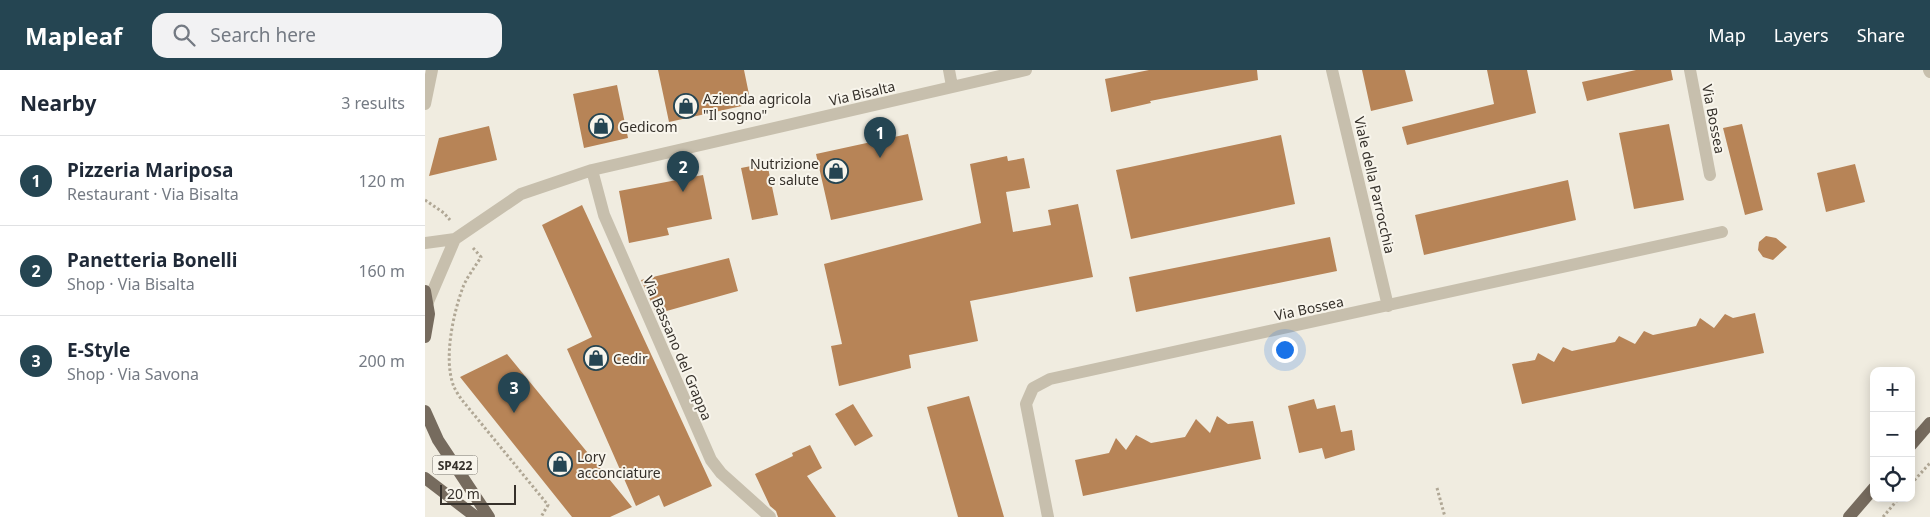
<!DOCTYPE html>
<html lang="en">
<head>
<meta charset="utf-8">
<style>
	:root { --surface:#fff; --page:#f2f2f3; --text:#1f2937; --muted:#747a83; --line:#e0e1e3; --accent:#254552 }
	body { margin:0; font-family:"Noto Sans",sans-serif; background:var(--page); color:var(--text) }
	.controls { position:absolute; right:15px; bottom:15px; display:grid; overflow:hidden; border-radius:10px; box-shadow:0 2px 12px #0003 }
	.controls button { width:45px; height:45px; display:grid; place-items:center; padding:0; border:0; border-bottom:1px solid var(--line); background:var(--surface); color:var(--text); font:25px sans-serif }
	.scale { position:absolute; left:15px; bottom:12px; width:76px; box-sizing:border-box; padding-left:5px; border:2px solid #36312b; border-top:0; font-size:14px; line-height:18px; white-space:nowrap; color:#36312b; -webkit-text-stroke:4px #f8f5ec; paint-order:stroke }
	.you { position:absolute; left:859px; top:279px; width:18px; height:18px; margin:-12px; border:4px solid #fff; border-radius:50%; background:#1a73e8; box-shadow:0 0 0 8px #1a73e833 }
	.badge { display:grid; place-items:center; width:32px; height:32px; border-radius:50%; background:var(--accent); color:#fff; font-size:16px; font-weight:700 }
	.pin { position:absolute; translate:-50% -41px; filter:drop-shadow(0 1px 2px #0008) }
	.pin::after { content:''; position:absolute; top:26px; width:18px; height:15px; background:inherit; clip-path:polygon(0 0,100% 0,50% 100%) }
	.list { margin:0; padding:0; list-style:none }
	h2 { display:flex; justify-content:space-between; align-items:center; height:65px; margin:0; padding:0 20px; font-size:21px }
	h2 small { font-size:16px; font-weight:400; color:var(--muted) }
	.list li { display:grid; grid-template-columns:32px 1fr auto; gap:15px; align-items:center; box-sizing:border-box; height:90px; padding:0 20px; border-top:1px solid var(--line) }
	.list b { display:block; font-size:19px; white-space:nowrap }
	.list p { margin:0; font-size:16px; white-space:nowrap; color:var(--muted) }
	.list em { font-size:16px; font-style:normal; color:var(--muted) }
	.icon { flex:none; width:28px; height:28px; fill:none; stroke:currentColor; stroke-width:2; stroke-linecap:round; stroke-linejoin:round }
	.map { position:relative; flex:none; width:1505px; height:447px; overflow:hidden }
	header { display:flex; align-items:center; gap:30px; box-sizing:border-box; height:70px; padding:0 25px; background:var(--accent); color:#fff }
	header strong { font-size:24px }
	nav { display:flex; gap:28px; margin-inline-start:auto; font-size:18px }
	.search { width:350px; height:45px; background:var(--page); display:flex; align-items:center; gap:12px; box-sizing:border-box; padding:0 18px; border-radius:15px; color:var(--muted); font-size:19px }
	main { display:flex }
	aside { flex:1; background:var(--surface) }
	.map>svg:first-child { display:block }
	.building { fill:#b78457 }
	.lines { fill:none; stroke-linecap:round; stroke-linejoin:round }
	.path { stroke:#b0a795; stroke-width:3; stroke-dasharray:2.5 2.5; stroke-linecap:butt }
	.minor { stroke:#c7bfad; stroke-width:12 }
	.major { stroke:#766b5e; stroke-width:12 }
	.labels { text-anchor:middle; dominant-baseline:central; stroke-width:4; stroke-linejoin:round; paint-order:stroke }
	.shield { fill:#f8f5ec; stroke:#706c65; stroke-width:1 }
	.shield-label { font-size:12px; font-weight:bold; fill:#36312b }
	.street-label { font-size:14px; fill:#36312b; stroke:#f8f5ec }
	.poi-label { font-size:14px; fill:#36312b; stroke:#f8f5ec; text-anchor:start }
</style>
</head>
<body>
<header>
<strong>Mapleaf</strong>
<div class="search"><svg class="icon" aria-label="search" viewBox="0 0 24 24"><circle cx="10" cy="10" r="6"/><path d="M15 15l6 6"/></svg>Search here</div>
<nav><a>Map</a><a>Layers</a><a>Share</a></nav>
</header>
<main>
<aside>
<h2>Nearby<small>3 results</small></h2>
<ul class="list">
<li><span class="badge">1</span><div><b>Pizzeria Mariposa</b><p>Restaurant · Via Bisalta</p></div><em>120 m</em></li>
<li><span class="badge">2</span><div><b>Panetteria Bonelli</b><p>Shop · Via Bisalta</p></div><em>160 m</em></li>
<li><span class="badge">3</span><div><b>E-Style</b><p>Shop · Via Savona</p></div><em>200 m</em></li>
</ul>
</aside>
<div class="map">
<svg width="1505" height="447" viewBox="0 0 1505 447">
	<rect width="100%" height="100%" fill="#f0ece0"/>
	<!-- building -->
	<path class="building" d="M233,0h86l7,34 -82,18z
		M724,0h108l1,10 -108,21 1,2 -40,9 -6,-33z
		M937,0h43l8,31 -42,10z
		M1062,0h40l9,43 -129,32 -5,-18 92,-23z
		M1211,0h35l2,10 -86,21 -5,-19z
		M192,15l11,53 -44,10 -11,-54z
		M1244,54l15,76 -50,9 -15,-76z
		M1317,54l21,86 -18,5 -22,-87z
		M64,56l8,34 -68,16 10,-38z
		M483,64l15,66 -92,20 -15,-66z
		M856,65l14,69 -164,35 -15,-69z
		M582,86l1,5 16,-3 6,30 -24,4 7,40 38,-7 -3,-15 30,-6 15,73 -123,24 8,40 -69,14 2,13 -72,18 -8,-40 11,-2 -18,-80 157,-41 -11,-59z
		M342,93l11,52 -26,5 -11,-52z
		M1430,94l10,38 -39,10 -9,-39z
		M278,105l9,44 -45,9 2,7 -40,8 -10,-52z
		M1143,110l8,40 -152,35 -9,-40z
		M157,135l130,281 -48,21 -5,-12 -23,11 -69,-157 25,-12 -50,-112z
		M1341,166l10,2 11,9 -14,13 -10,-3 -5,-7 1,-8z
		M905,167l7,34 -201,41 -7,-35z
		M304,188l9,33 -75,21 1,2 -7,1 -16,-35z
		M1330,243l9,40 -242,51 -10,-40 23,-4 3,-7 16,9 9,-15 9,4 43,-9 4,-6 16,8 9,-13 9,4 43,-9 4,-8 14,10 11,-14 8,4z
		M82,284l125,153 -22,10h-38l-112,-140z
		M544,326l35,121h-46l-31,-110z
		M889,329l3,10 18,-4 6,27 11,-2 3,20 -30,9 -3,-11 -23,5 -11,-47z
		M428,334l20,32 -18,10 -20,-32z
		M792,346l11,8 25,-3 8,38 -178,37 -8,-36 34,-7 7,-15 10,12 10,-15 15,8 34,-6 11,-18 14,14z
		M385,375l12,23 -15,8 29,41h-58l-2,-6 -6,-5 -15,-32 38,-18 -1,-3z"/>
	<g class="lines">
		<!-- path -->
		<path class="path" d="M0,130l19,13 6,7
			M48,178l8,9c-6,10 -14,20 -18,30 -10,27 -20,73 -9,100 2,4 5,9 8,13l86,105 -7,12
			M1486,414l19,-21
			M1012,418l8,29
			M1458,447l16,-19"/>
		<!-- minor -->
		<path class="minor" d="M524,0l3,16
			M907,0l56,236
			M1265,0l20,105
			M1504,0l1,2
			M0,34l7,-34
			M167,100l12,45 107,245 10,13 49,44
			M0,173l30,-4 66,-45 71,-24 434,-100
			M3,232l27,-63
			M623,447l-22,-113 7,-16 17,-9 672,-147"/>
		<!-- major -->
		<path class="major" d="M0,221l4,23 -4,23
			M0,341l13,29 51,77
			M1486,375l19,-22
			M0,408l51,39
			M1424,447l25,-29"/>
	</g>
	<!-- icons -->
	<defs>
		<symbol id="shop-ring" viewBox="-11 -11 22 22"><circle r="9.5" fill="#f8f5ec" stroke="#254552" stroke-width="1.5"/><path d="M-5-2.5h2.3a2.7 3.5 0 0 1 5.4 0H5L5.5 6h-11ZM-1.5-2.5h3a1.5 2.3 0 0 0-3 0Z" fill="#254552"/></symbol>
	</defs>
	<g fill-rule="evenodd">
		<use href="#shop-ring" x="247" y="22" width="28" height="28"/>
		<use href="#shop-ring" x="162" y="42" width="28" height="28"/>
		<use href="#shop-ring" x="397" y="87" width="28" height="28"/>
		<use href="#shop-ring" x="157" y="274" width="28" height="28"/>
		<use href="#shop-ring" x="121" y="380" width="28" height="28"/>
	</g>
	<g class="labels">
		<!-- shield labels -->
		<rect class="shield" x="7.5" y="385.5" width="45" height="19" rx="4"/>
		<g class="shield-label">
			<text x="30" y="395">SP422</text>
		</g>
		<!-- street labels -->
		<g class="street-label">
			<text transform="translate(437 23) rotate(-13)">Via Bisalta</text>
			<text transform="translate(1289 49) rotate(79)">Via Bossea</text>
			<text transform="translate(950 115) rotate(77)">Viale della Parrocchia</text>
			<text transform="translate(884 238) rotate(-12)">Via Bossea</text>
			<text transform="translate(253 278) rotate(67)">Via Bassano del Grappa</text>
		</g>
		<!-- poi labels -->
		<g class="poi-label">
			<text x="278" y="28">Azienda agricola<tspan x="278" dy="16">"Il sogno"</tspan></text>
			<text x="194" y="56">Gedicom</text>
			<text x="394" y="93" text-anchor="end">Nutrizione<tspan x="394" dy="16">e salute</tspan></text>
			<text x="188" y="288">Cedir</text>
			<text x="152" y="386">Lory<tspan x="152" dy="16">acconciature</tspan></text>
		</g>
	</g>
</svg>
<div class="controls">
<button>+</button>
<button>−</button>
<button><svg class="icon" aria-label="locate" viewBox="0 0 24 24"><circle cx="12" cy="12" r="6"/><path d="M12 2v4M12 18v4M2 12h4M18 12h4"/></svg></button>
</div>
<div class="scale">20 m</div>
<div class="you"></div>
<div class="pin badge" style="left:455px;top:88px">1</div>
<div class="pin badge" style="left:258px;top:122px">2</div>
<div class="pin badge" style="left:89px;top:343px">3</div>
</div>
</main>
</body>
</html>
